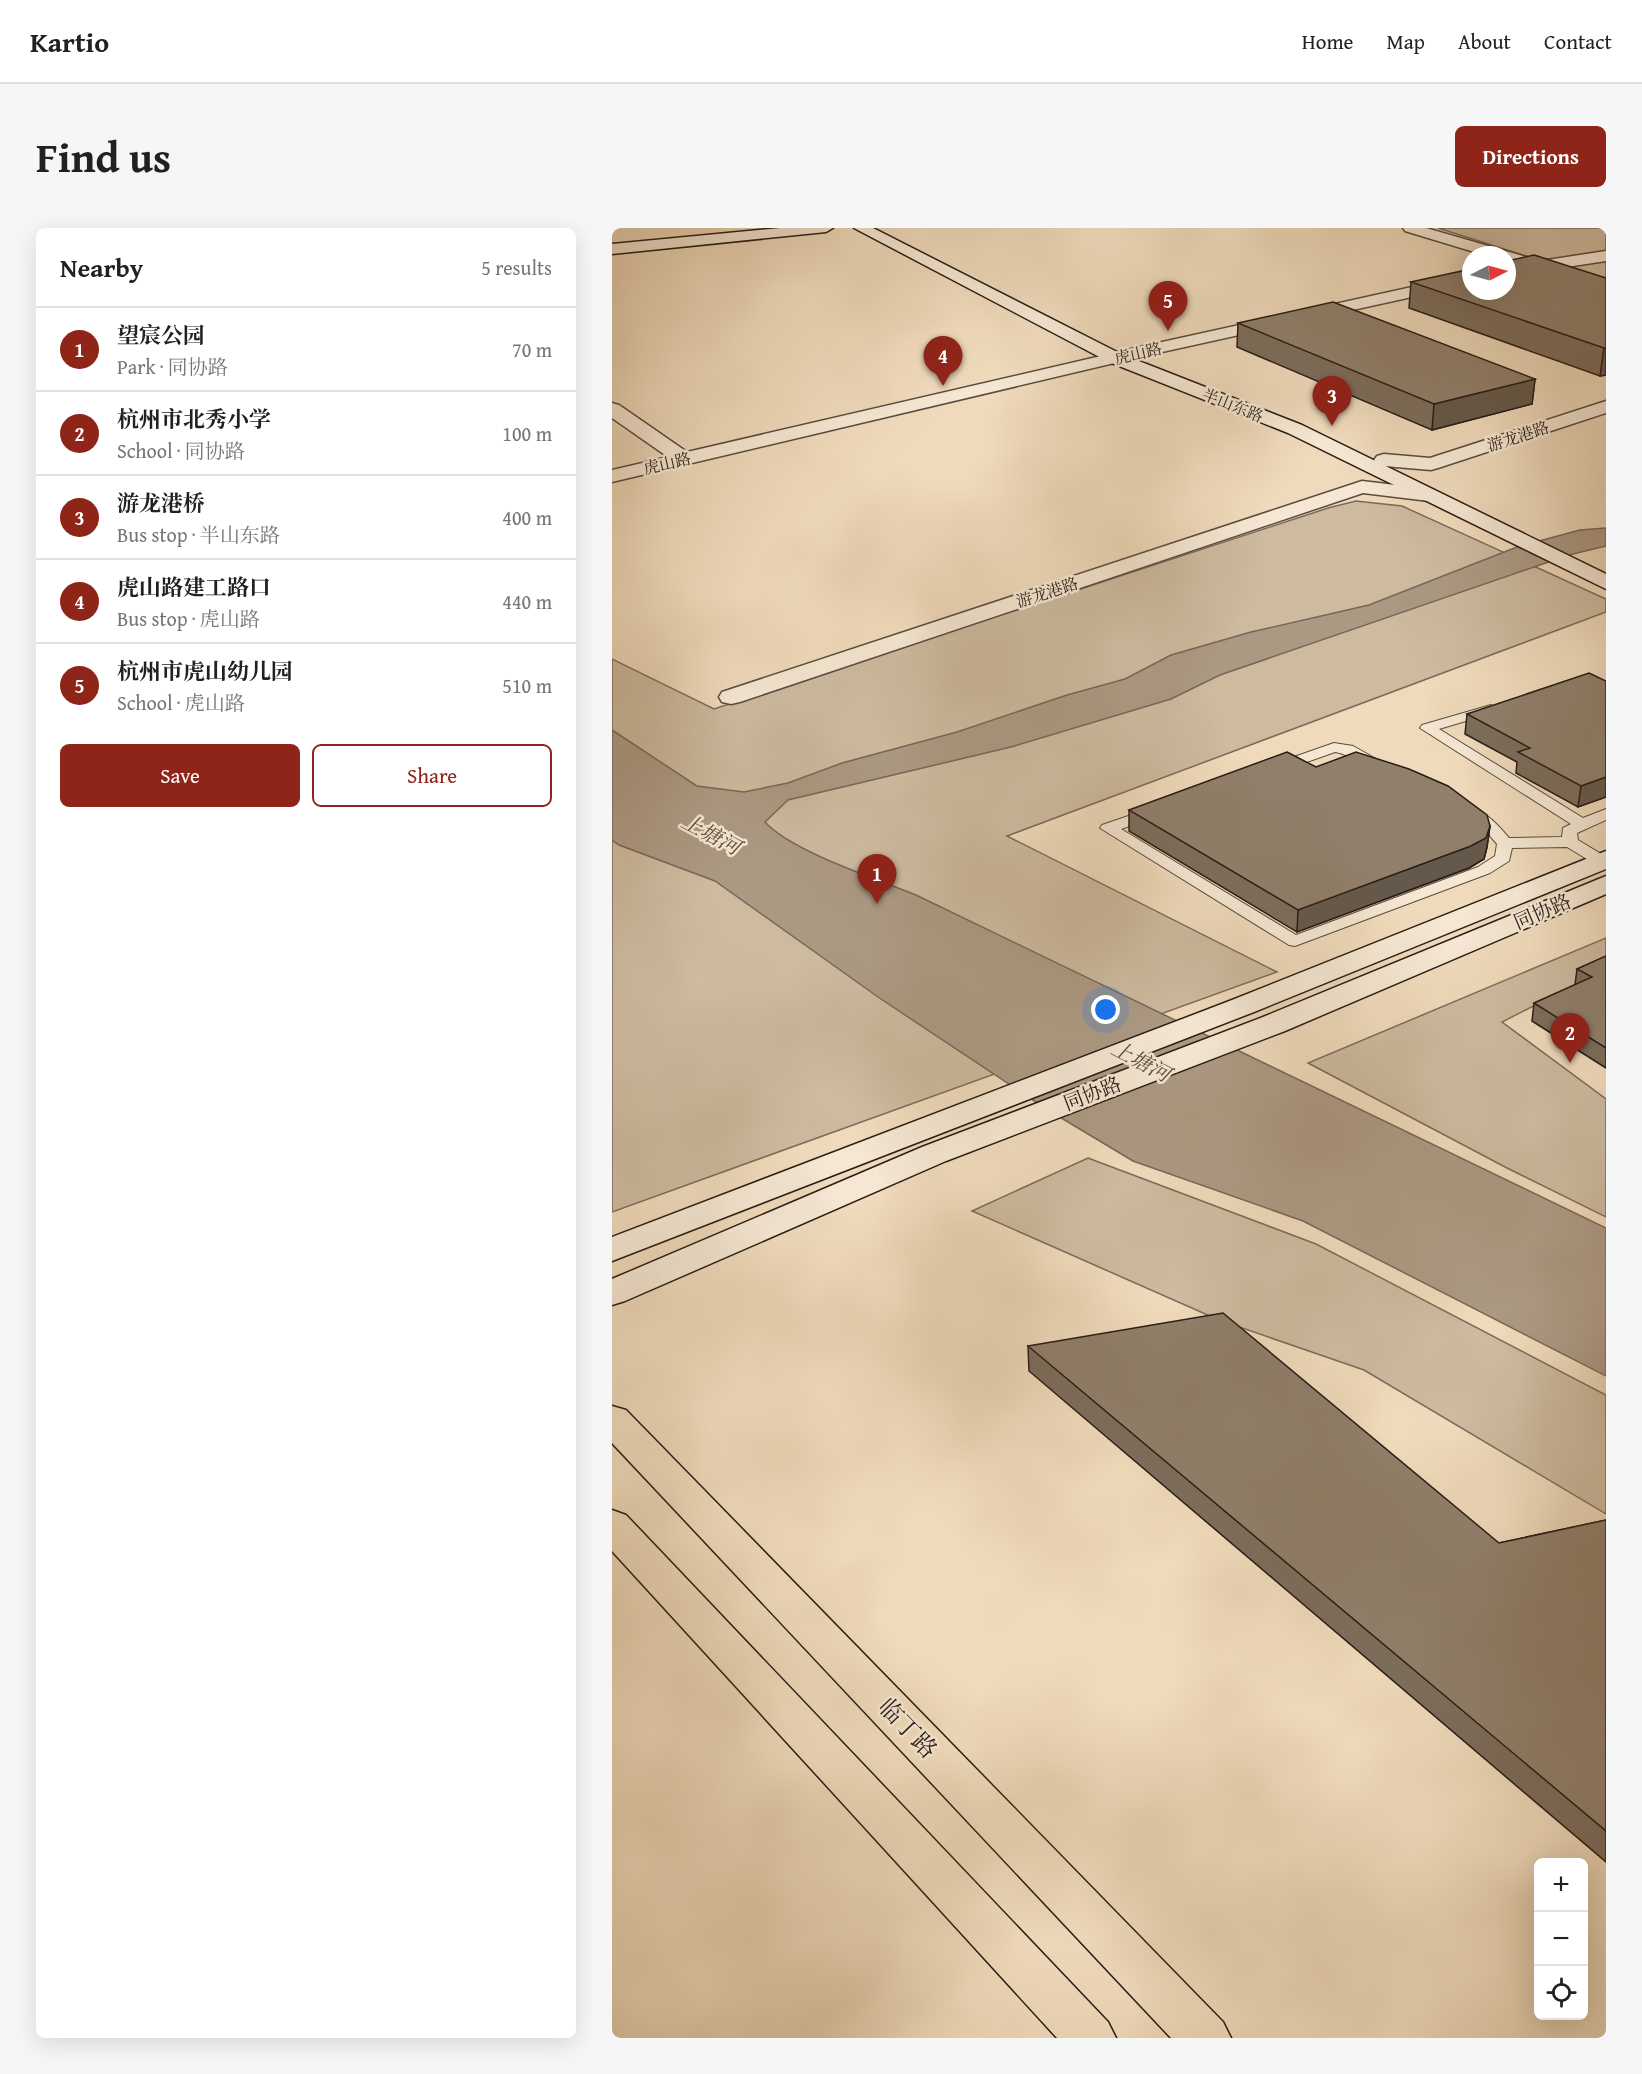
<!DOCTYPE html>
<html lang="en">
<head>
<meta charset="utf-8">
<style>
	:root { --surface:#fff; --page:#f6f6f6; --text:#202124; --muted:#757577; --line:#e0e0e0; --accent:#8f2418 }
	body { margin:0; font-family:"Gentium Book Plus","Noto Serif SC",serif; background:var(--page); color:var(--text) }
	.controls { position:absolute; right:18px; bottom:18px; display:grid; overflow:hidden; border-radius:9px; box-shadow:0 6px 24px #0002 }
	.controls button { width:54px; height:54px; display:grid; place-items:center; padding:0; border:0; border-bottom:2px solid var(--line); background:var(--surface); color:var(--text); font:30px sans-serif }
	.compass { position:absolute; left:850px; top:18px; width:54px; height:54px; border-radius:50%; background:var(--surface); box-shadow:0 6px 24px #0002; rotate:84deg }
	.you { position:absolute; left:494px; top:782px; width:21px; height:21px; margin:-15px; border:4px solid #fff; border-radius:50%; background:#1a73e8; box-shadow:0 0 0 9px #1a73e833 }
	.badge { display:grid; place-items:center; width:39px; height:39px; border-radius:50%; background:var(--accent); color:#fff; font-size:20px; font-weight:700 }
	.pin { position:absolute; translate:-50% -50px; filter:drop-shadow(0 2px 3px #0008) }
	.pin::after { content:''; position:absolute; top:32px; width:21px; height:18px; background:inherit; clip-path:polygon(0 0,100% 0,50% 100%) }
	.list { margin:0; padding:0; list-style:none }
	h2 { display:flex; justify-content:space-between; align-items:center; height:78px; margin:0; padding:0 24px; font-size:26px }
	h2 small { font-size:20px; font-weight:400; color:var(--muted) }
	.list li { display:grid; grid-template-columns:39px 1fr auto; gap:18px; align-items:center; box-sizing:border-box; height:84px; padding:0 24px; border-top:2px solid var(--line) }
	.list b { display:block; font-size:22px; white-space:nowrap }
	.list p { margin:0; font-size:20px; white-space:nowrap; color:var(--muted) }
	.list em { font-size:20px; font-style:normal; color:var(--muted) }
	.actions { display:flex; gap:12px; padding:18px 24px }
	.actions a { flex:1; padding:14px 0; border:2px solid var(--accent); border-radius:9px; text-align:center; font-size:21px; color:var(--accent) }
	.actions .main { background:var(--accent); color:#fff }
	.icon { flex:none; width:33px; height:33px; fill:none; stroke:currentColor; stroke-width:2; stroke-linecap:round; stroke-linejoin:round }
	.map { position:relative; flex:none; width:994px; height:1810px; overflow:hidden; border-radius:9px }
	header { display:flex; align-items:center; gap:36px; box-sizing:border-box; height:84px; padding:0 30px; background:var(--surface); border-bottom:2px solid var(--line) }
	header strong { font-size:28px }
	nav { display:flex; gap:33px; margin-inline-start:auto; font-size:21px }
	.intro { display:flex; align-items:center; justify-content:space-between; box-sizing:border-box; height:144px; padding:0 36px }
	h1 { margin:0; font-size:42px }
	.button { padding:15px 27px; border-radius:9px; background:var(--accent); color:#fff; font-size:21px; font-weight:700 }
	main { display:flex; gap:36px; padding:0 36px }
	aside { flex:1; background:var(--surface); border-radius:9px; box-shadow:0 6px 24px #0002 }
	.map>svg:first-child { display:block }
	.green { fill:#cdba9f; stroke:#7b6b5a; stroke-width:1.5 }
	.water { fill:#ac9983; stroke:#786757; stroke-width:1.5 }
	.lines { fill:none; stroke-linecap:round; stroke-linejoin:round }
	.service-casing { stroke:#5a4c3e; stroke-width:2 }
	.minor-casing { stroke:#5a4c3e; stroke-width:3 }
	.tertiary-casing { stroke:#5a4c3e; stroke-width:3 }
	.secondary-casing { stroke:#291c15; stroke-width:3 }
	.primary-casing { stroke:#291c15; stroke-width:3 }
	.service { fill:#f5e7d3; fill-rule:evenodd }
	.minor { fill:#f5e7d3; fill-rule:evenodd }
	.tertiary { fill:#f5e7d3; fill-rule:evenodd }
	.secondary { fill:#f5e7d3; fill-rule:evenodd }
	.primary { fill:#efdabb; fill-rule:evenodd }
	.wall { fill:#7c6d5c; stroke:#291c15; stroke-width:1.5 }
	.shaded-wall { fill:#65594b; stroke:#291c15; stroke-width:1.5 }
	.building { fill:#907f6b; stroke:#291c15; stroke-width:1.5 }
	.labels { text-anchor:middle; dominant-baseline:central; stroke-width:5; stroke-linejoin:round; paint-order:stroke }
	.far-street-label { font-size:16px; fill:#291c15; stroke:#f5e7d3 }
	.street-label { font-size:20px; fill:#291c15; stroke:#f5e7d3 }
	.water-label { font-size:21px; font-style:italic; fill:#5d4e41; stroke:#f5e7d3 }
	.near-street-label { font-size:24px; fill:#291c15; stroke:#f5e7d3 }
</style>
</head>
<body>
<header>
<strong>Kartio</strong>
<nav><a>Home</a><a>Map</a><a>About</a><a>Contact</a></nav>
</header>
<div class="intro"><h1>Find us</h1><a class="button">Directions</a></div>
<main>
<aside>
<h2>Nearby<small>5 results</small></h2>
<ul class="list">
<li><span class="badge">1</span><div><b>望宸公园</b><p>Park · 同协路</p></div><em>70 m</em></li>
<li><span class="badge">2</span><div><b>杭州市北秀小学</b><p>School · 同协路</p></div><em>100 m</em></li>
<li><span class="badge">3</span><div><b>游龙港桥</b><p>Bus stop · 半山东路</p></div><em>400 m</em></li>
<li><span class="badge">4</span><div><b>虎山路建工路口</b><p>Bus stop · 虎山路</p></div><em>440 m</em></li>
<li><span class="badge">5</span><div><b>杭州市虎山幼儿园</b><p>School · 虎山路</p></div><em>510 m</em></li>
</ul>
<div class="actions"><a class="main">Save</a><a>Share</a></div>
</aside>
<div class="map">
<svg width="994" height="1810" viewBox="0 0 994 1810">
	<rect width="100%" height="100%" fill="#efdabb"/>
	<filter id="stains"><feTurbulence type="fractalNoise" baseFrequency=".00333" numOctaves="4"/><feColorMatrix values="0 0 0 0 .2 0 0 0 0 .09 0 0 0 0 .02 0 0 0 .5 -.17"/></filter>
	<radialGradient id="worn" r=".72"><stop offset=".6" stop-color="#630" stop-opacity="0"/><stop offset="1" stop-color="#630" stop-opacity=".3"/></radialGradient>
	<!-- green -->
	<path class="green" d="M826,0h168v50l-77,-21z
		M744,273l46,5 204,93v13l-599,224 270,136 -665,240v-553l102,50 614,-201z
		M994,710v31l-104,53 104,77v118l-99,-49 -199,-105z
		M476,930l228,86 290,151v119l-242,-144 -145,-50 -247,-109z"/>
	<!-- water -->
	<path class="water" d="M994,300v18l-37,9 -349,120 -49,24 -160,48 -223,53 -23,22c26,29 112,57 151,73l690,333v148l-303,-155 -170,-60 -85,-51 -170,-113 -163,-116 -96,-36 -7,-5v-110l85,56 47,6 44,-9 54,-20 115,-31 110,-37 58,-16 46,-24 80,-23 118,-27 148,-58 63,-17z"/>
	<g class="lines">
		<defs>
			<path id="service" d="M879,477l7,4 -2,3 -57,17 144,89 23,-9v11l-29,13 1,7 28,17v8l-11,-1 -28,-17 -55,1 -3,13 -19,12 -195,73 -6,-1 -189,-117 2,-3 47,-16h12l2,3 -2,3 -40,14 175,106 182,-68 17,-11 2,-12 -13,-15 -23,-15 -2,-3 2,-3c18,-5 38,18 48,30l53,-1 1,-9 8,-4 -151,-96 2,-3z
				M722,515l19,3 32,18 -3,3c-15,4 -31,-13 -47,-15l-59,21 -8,-5 3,-3z"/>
			<path id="minor" d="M791,0h23l180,52v10l-99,-28v-7h-23l-79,-24z
				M994,173v12l-168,55 -7,2 -47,-4 -7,-2 -3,-4 3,-4 7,-2 46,4z
				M750,253l67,8 7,2 3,4 -3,4 -7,2 -66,-8 -623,209 -9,2 -9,-2 -3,-5 3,-5z"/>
			<path id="tertiary" d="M994,23v10l-99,15v-10z
				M859,46v10l-327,72 -532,126v-12l56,-13 -56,-39v-15l7,2 68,47 457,-106z"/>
			<path id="secondary" d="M168,0h53l-7,4 -214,22v-10z
				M242,0h19l248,126 181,71 304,149v15l-318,-156 -179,-71z
				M994,623v18l-352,143 -642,249v-24l620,-237z
				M994,648v18l-321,137 -339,130 -321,140 -13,4v-26l310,-132 341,-130z"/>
			<path id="primary" d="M0,1178l14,4 597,612 8,16h-60l-559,-595z
				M0,1282l14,5 482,507 8,16h-59l-445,-487z"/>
		</defs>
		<!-- service casing -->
		<use href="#service" class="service-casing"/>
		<!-- minor casing -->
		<use href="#minor" class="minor-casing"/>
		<!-- tertiary casing -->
		<use href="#tertiary" class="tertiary-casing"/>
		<!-- secondary casing -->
		<use href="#secondary" class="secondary-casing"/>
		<!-- primary casing -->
		<use href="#primary" class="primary-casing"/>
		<!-- service -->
		<use href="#service" class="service"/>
		<!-- minor -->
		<use href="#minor" class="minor"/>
		<!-- tertiary -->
		<use href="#tertiary" class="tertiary"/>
		<!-- secondary -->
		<use href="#secondary" class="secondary"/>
		<!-- primary -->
		<use href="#primary" class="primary"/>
	</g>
	<!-- wall -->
	<path class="wall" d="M994,50v97l-6,1 -191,-68 2,-26z
		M626,95l297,56 -3,25 -100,26 -195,-83z
		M994,453v116l-28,10 -62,-34 1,-11 -52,-28 2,-20z
		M517,582l361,16 -3,21 -3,12 -15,9 -172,64 -168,-101z
		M994,728v112l-74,-47 2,-18 41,-18 2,-16z
		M416,1118l471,197 107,-23v342l-577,-491z"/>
	<!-- shaded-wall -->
	<path class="shaded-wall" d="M992,120h2v27l-6,1z
		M923,151l-3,25 -100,26 2,-26z
		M994,549v20l-28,10 3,-21z
		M878,598l-3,21 -3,12 -15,9 -172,64 1,-22z"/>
	<!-- building -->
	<path class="building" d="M922,27l72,23v70h-2l-193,-66 60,-13v22h36v-30z
		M721,74l202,77 -101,25 -196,-81z
		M977,445l17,8v96l-25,9 -63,-34 12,-4 -63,-34z
		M675,524l29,15 40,-15 53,17 39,17 39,29 3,11 -4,12 -15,8 -173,64 -169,-100z
		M994,728v92l-72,-45 58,-26 -15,-8z
		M611,1085l276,230 107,-23v311l-578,-485z"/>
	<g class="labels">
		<!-- far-street labels -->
		<g class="far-street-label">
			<text transform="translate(526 125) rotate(-13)">虎山路</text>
			<text transform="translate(621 177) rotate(22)">半山东路</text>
			<text transform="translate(906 208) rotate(-18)">游龙港路</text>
			<text transform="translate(55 235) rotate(-13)">虎山路</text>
			<text transform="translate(435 364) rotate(-18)">游龙港路</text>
		</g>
		<!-- street labels -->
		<g class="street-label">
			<text transform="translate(930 683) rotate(-23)">同协路</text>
			<text transform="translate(480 865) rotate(-21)">同协路</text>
		</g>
		<!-- water labels -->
		<g class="water-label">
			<text transform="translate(99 606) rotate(28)">上塘河</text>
			<text transform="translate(529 833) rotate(28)">上塘河</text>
		</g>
		<!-- near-street labels -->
		<g class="near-street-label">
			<text transform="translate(296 1500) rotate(46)">临丁路</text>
		</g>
	</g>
	<rect width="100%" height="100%" filter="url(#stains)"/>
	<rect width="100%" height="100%" fill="url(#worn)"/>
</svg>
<div class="controls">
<button>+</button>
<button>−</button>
<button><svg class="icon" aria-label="locate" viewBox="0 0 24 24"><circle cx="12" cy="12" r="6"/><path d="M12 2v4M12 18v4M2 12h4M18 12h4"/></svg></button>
</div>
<svg class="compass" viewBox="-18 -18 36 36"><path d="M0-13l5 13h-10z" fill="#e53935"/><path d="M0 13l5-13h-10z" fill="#757577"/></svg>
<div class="you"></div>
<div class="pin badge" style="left:265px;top:676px">1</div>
<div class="pin badge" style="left:958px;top:835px">2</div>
<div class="pin badge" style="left:720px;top:198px">3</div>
<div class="pin badge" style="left:331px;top:158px">4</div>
<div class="pin badge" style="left:556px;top:103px">5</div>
</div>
</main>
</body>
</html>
